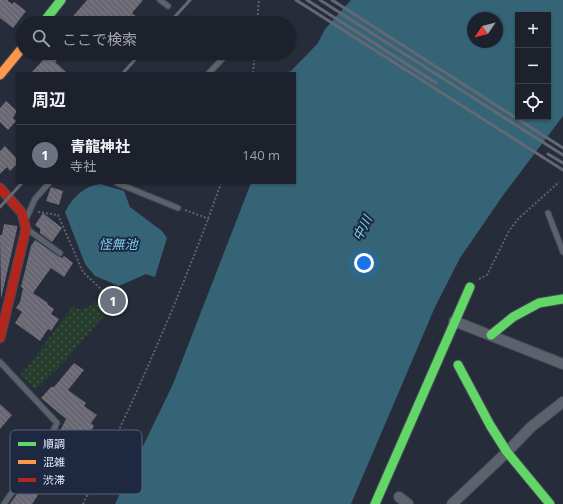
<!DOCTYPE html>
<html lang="ja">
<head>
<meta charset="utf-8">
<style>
	:root { --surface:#1c212b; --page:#252933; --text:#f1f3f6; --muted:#a0a3a9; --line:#3a3e47; --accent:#a1a8b8 }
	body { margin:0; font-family:"Open Sans","Noto Sans JP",sans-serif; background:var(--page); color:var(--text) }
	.controls { position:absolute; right:12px; top:12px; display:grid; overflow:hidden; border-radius:0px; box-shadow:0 1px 3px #0004 }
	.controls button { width:36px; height:36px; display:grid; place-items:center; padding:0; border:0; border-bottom:1px solid var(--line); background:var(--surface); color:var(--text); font:20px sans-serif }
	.compass { position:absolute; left:467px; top:12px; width:36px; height:36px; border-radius:50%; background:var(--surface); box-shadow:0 1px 3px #0004; rotate:235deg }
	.you { position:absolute; left:364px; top:263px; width:14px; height:14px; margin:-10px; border:3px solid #fff; border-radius:50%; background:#1a73e8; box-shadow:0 0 0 6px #1a73e833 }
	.badge { display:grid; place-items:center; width:26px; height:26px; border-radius:50%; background:var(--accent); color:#fff; font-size:13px; font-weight:700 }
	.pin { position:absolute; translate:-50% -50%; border:2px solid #fff; box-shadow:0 1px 4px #0006 }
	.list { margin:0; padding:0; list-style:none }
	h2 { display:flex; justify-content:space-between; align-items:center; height:52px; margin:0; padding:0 16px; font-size:17px }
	h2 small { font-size:13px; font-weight:400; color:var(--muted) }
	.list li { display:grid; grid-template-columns:26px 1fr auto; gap:12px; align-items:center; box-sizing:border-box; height:60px; padding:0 16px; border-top:1px solid var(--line) }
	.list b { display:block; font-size:15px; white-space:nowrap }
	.list p { margin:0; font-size:13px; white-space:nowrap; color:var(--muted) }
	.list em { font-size:13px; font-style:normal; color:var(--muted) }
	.icon { flex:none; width:22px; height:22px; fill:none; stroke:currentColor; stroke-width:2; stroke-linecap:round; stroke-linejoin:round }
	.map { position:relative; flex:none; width:563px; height:504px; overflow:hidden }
	.search { position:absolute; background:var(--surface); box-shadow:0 1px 3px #0004; left:16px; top:16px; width:280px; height:44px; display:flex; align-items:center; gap:10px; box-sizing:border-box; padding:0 14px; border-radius:22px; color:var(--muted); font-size:15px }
	.panel { position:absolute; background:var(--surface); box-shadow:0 1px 3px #0004; left:16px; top:72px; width:280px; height:112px; border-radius:0px }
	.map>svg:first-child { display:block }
	.garden { fill:url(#garden-dots) }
	.water { fill:#346476; fill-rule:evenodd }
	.building { fill:url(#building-back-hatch) }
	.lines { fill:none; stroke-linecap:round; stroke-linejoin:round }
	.lane-casing { stroke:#434854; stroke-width:7 }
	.street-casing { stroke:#434854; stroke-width:12 }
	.fast-casing { stroke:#434854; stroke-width:11 }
	.slow-casing { stroke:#434854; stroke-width:11 }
	.jam-casing { stroke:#434854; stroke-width:11 }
	.path { stroke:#5d626c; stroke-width:2; stroke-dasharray:2 2; stroke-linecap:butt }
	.lane { stroke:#5c626c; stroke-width:5 }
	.street { stroke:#5c626c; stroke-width:10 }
	.fast { stroke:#63d668; stroke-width:9 }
	.slow { stroke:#ff974d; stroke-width:9 }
	.jam { stroke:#b3261e; stroke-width:9 }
	.rail { stroke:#646874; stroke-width:3 }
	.labels { text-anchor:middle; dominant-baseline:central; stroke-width:4; stroke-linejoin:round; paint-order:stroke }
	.water-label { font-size:13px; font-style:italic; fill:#7ad0ee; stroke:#1e2841 }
	.key { fill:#1e2841; stroke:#596279; stroke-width:1 }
	.key-label { font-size:11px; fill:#e3ebfc }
</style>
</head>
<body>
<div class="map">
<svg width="563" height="504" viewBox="0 0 563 504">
	<defs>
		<pattern id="garden-dots" width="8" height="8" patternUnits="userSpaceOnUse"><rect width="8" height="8" fill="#263c2d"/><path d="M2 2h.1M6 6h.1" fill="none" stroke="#45584c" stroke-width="1.8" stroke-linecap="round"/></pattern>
		<pattern id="building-back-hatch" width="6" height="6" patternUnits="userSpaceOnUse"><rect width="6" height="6" fill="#696772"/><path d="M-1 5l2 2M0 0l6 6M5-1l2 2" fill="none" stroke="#7e7d87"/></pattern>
	</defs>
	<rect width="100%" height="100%" fill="#262c39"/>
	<!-- garden -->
	<path class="garden" d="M100,298l10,11 -54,62 -21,18 -14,-14 52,-69c11,8 18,-1 27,-8z"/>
	<!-- water -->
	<path class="water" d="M351,0h212v116l-59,78 -44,64 -25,49 -84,197h-236l58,-120 78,-201h44v-110h-11l7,-2 27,-28 7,-14zM518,15h30v102h-30zM473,18h24v24h-24z
		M100,184l24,7 6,16 32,24 5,7 -12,39 -9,-3 -27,12 -24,-10 -10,-12 -20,-52c7,-14 19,-26 35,-28z"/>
	<!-- building -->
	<path class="building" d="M0,0h7l5,4 2,-2 12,9 -13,17 -13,-10z
		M87,0h56l-11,13 5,4 -5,6h-65z
		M38,53h25l-8,9 12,11h-36l13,-14z
		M6,101l11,10 -4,7 3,3 -8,9 -8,-8v-14z
		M5,146l12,13v5l-7,7 -3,-4 -7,7v-23z
		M51,187l12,4 -4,14 -13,-4z
		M43,213l19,15 -10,14 -12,-9v-4l-5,-4z
		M4,224l13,2v3l-16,70 -1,-64h2z
		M35,240l23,16 4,2 2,-2 9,7 -9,14 -13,-9 -18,25 15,10 -1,1 7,5 -3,5 8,5 -8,12 -3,-2 -8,12 -25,-18 7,-11 -6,-4 4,-6 3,-14 -2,-1 10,-41z
		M74,363l10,7 -16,20 18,13 -2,3 13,9 -6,8 3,3 -10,15 5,2 -4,9 -28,-15 9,-18 -25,-21 10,-11h3z
		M0,404l12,11 -12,14z
		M21,488l7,5 2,-4 8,6 -6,9h-22z"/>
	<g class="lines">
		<defs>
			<path id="lane" d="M160,0l8,6
				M209,73l19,-20
				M117,183l61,25
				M548,213l15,39
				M27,217l8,-18 14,-16
				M27,229l33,24
				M0,362l57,61 -7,14 -46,67"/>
			<path id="street" d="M454,321l109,43
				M399,497l9,7
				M452,504l55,-52 24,-25 32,-25"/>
			<path id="fast" d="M43,23l18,-23
				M491,335l22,-18 26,-14 24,-4
				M458,365l32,60 17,27 43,52
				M375,504l95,-217"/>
			<path id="slow" d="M0,75l23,-28"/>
			<path id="jam" d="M0,188l22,25 4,16 -26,109"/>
		</defs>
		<!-- lane casing -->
		<use href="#lane" class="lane-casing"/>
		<!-- street casing -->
		<use href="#street" class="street-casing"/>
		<!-- fast casing -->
		<use href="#fast" class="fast-casing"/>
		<!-- slow casing -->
		<use href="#slow" class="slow-casing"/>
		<!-- jam casing -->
		<use href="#jam" class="jam-casing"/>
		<!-- path -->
		<path class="path" d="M257,23l2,-23
			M253,73l2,-20
			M185,210l24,9
			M38,212l20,3 25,57 23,22
			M479,279l8,-4 22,-44 9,-12 41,-37
			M64,427l45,24
			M83,504c52,-104 99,-211 138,-321"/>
		<!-- lane -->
		<use href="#lane" class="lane"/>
		<!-- street -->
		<use href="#street" class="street"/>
		<!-- fast -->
		<use href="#fast" class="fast"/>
		<!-- slow -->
		<use href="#slow" class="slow"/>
		<!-- jam -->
		<use href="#jam" class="jam"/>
		<!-- rail -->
		<path class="rail" d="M296,0l267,170
			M307,0l129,83
			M320,0l243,155
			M332,0l231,148
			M169,23l21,-23
			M123,73l18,-20
			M548,154l15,9
			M0,207l22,-24"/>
	</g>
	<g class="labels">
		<!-- water labels -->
		<g class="water-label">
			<text transform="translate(362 228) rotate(-63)">中川</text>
			<text x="118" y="244">怪無池</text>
		</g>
	</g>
	<!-- legend -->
	<rect x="10" y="430" width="132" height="64" rx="6" class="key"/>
	<rect x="18" y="442" width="18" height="4" fill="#63d668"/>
	<rect x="18" y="460" width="18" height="4" fill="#ff974d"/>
	<rect x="18" y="478" width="18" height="4" fill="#b3261e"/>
	<g class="key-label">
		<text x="43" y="448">順調</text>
		<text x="43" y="466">混雑</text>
		<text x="43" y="484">渋滞</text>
	</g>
</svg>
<div class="controls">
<button>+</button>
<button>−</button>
<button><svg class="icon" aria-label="locate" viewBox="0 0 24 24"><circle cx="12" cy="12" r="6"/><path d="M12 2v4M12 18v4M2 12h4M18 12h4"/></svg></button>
</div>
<svg class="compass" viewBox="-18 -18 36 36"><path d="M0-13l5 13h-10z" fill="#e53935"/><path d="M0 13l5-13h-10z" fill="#a0a3a9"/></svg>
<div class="you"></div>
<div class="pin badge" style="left:113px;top:301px;background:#6b7280">1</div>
<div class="search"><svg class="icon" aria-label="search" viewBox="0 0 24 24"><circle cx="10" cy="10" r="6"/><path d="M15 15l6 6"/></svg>ここで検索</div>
<section class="panel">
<h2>周辺<small></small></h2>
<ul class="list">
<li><span class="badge" style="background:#6b7280">1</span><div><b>青龍神社</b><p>寺社</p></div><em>140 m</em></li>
</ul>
</section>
</div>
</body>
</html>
